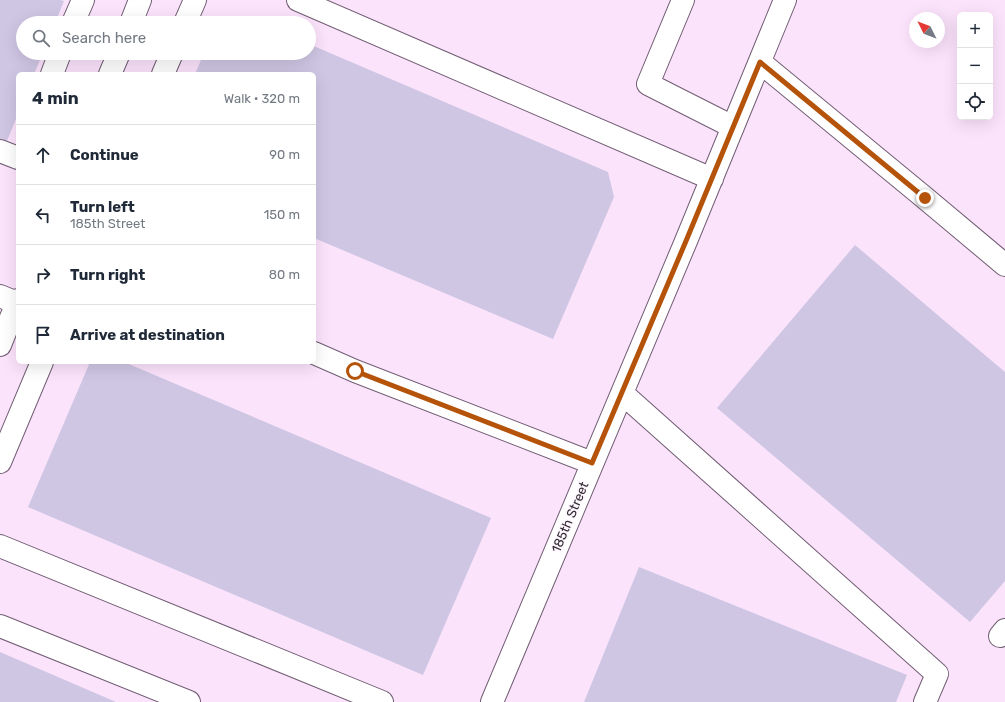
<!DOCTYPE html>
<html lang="en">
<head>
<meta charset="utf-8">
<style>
	:root { --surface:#fff; --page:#f2f2f3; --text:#1f2937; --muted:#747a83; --line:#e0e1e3 }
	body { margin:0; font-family:Rubik,sans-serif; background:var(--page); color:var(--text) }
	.controls { position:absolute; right:12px; top:12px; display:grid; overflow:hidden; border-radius:6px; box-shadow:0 4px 16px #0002 }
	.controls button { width:36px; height:36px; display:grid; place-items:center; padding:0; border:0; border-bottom:1px solid var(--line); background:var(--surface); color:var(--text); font:20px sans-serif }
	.compass { position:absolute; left:909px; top:12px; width:36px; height:36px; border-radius:50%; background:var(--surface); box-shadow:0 4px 16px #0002; rotate:312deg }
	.stop { position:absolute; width:12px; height:12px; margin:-9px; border:3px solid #b45309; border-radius:50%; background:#fff }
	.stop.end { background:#b45309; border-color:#fff; box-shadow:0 1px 4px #0008 }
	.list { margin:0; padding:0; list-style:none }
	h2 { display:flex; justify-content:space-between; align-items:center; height:52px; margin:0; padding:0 16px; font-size:17px }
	h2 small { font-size:13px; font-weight:400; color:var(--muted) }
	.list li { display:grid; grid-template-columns:26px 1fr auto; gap:12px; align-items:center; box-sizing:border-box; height:60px; padding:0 16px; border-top:1px solid var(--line) }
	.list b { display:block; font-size:15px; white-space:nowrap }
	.list p { margin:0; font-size:13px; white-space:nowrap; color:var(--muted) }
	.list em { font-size:13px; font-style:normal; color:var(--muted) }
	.icon { flex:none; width:22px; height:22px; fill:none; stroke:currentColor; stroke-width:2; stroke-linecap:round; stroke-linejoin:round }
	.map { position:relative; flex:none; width:1005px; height:702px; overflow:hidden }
	.search { position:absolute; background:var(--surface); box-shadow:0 4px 16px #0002; left:16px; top:16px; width:300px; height:44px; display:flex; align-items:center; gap:10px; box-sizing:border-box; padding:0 14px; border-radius:22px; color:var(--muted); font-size:15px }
	.panel { position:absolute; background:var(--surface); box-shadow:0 4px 16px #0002; left:16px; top:72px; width:300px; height:292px; border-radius:6px }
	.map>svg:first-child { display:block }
	.building { fill:#cfc6e4 }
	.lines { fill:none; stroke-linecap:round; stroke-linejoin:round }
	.minor-casing { stroke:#715d73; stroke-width:24 }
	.minor { stroke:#fff; stroke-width:22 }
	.route { stroke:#b45309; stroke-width:5 }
	.labels { text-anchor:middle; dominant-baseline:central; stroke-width:3; stroke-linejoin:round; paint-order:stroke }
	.street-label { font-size:13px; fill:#332a34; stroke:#fcf7fc }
</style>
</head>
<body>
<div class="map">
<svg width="1005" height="702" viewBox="0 0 1005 702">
	<rect width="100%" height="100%" fill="#fbe3fc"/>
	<!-- building -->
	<path class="building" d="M0,0h60l4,1 -9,22h-32v30h20l-9,21h-16v40l-11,27 -7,-2z
		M243,16l16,7h-32z
		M309,44l299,128 6,25 -61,142 -239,-101v-164h-119l9,-21h105z
		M855,245l150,127v209l-35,41 -253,-214z
		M90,362h34l367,156 -68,157 -395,-168z
		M639,567l268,108 -11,27h-312z
		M0,652l116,50h-116z"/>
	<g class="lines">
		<defs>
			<path id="minor" d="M298,0l414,179
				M683,0l-35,84 85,43
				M73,23l10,-23
				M131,23l9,-23
				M185,23l10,-23
				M760,62l165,136 80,67
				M52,74l8,-21
				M110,74l9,-21
				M163,74l9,-21
				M0,151l18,7
				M0,296l17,7
				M0,345l18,-45
				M314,353l41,18 237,92
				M622,393l315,281 -12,28
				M0,462l42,-100
				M0,546l382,156
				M0,626l189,76
				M1000,636l5,-6
				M492,702l194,-461 99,-241"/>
		</defs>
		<!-- minor casing -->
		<use href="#minor" class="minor-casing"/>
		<!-- minor -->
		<use href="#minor" class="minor"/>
	</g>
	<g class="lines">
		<!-- route -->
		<path class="route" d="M355,371l237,92 94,-222 74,-179 165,136"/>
	</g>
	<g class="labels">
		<!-- street labels -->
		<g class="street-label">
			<text transform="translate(570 517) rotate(-67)">185th Street</text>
		</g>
	</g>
</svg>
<div class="controls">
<button>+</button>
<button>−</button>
<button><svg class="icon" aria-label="locate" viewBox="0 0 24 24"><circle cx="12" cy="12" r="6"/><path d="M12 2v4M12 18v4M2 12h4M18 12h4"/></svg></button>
</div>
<svg class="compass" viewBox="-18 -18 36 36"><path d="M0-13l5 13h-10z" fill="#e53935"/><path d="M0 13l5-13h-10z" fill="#747a83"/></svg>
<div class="stop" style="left:355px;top:371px"></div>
<div class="stop end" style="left:925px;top:198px"></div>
<div class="search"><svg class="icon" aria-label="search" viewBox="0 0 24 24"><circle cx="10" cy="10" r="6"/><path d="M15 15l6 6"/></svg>Search here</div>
<section class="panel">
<h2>4 min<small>Walk · 320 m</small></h2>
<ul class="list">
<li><svg class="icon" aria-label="ahead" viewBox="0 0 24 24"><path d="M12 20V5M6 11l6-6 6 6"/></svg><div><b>Continue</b></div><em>90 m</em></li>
<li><svg class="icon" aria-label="left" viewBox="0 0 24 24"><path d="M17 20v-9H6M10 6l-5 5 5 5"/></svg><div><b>Turn left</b><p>185th Street</p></div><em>150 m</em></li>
<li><svg class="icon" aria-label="right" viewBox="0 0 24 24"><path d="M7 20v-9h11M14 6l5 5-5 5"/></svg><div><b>Turn right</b></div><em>80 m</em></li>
<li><svg class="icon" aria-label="arrive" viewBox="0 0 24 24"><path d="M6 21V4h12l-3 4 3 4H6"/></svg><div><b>Arrive at destination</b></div></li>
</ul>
</section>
</div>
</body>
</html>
